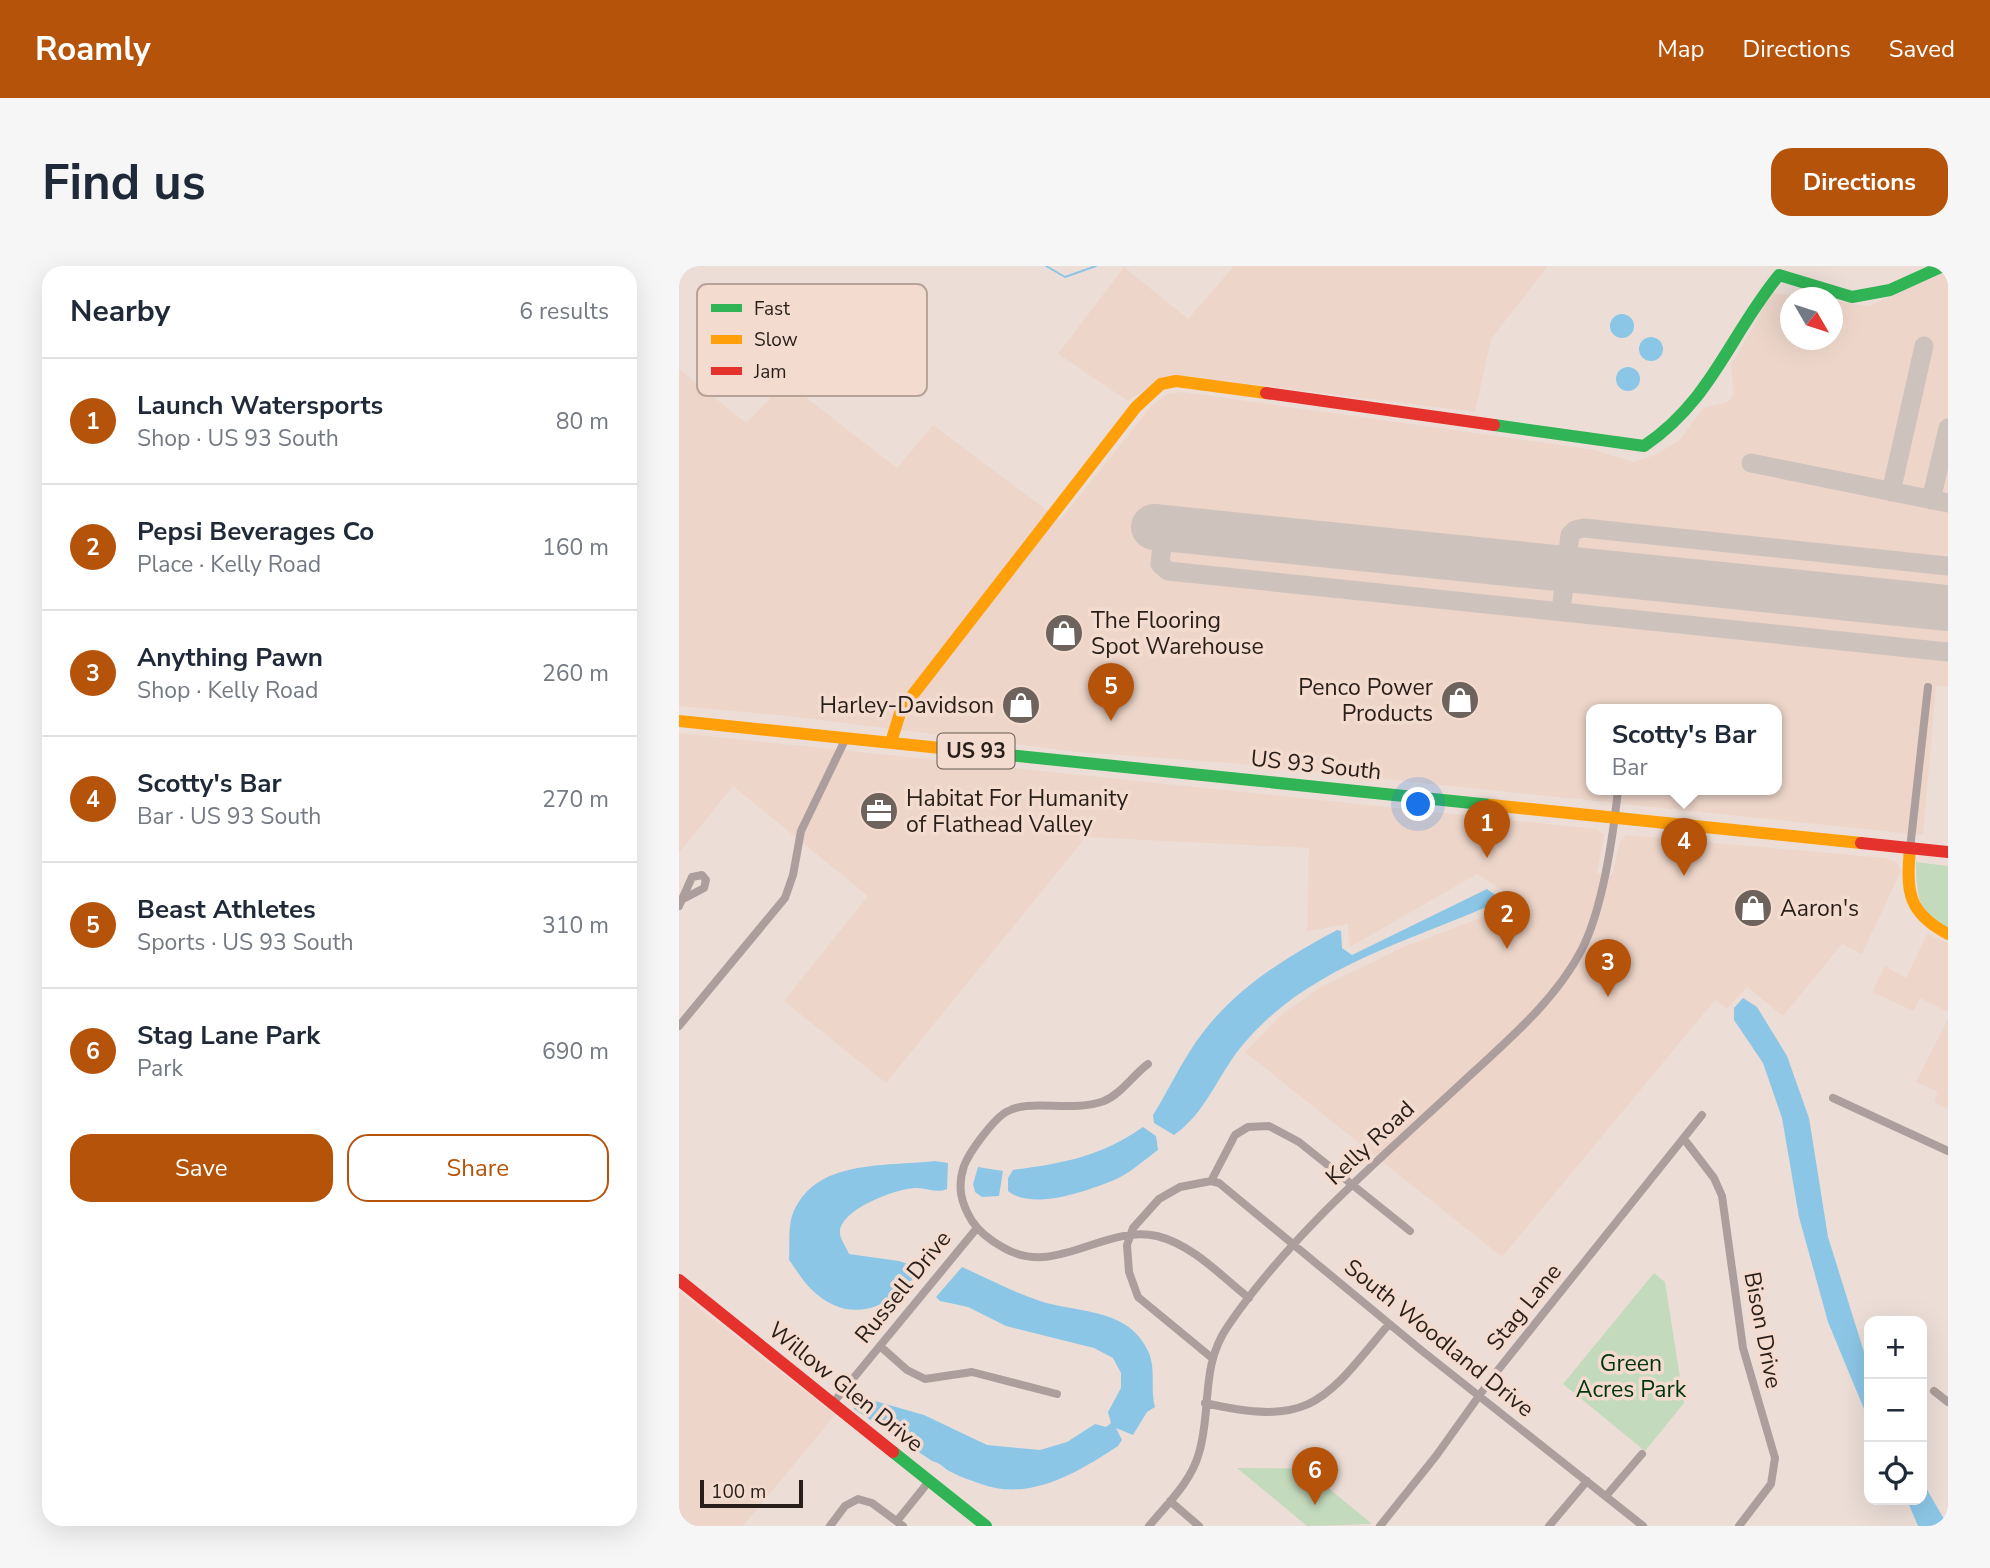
<!DOCTYPE html>
<html lang="en">
<head>
<meta charset="utf-8">
<style>
	:root { --surface:#fff; --page:#f6f6f7; --text:#1f2937; --muted:#747a83; --line:#e0e1e3; --accent:#b45309 }
	body { margin:0; font-family:"Nunito Sans",sans-serif; background:var(--page); color:var(--text) }
	.controls { position:absolute; right:21px; bottom:21px; display:grid; overflow:hidden; border-radius:14px; box-shadow:0 7px 28px #0002 }
	.controls button { width:63px; height:63px; display:grid; place-items:center; padding:0; border:0; border-bottom:2px solid var(--line); background:var(--surface); color:var(--text); font:35px sans-serif }
	.compass { position:absolute; left:1101px; top:21px; width:63px; height:63px; border-radius:50%; background:var(--surface); box-shadow:0 7px 28px #0002; rotate:129deg }
	.scale { position:absolute; left:21px; bottom:18px; width:103px; box-sizing:border-box; padding-left:7px; border:4px solid #281f1a; border-top:0; font-size:19px; line-height:24px; white-space:nowrap; color:#281f1a; -webkit-text-stroke:5px #f4dbcf; paint-order:stroke }
	.you { position:absolute; left:740px; top:539px; width:24px; height:24px; margin:-18px; border:5px solid #fff; border-radius:50%; background:#1a73e8; box-shadow:0 0 0 10px #1a73e833 }
	.badge { display:grid; place-items:center; width:46px; height:46px; border-radius:50%; background:var(--accent); color:#fff; font-size:23px; font-weight:700 }
	.pin { position:absolute; translate:-50% -58px; filter:drop-shadow(0 2px 4px #0008) }
	.pin::after { content:''; position:absolute; top:37px; width:24px; height:21px; background:inherit; clip-path:polygon(0 0,100% 0,50% 100%) }
	.popup { position:absolute; left:907px; top:438px; width:196px; height:91px; box-sizing:border-box; display:grid; place-content:center; border-radius:14px; background:var(--surface); filter:drop-shadow(0 2px 5px #0005); font-size:23px; white-space:nowrap; color:var(--muted) }
	.popup b { font-size:26px; color:var(--text) }
	.popup::after { content:''; position:absolute; left:50%; top:100%; margin-left:-14px; border:14px solid transparent; border-top-color:var(--surface) }
	.list { margin:0; padding:0; list-style:none }
	h2 { display:flex; justify-content:space-between; align-items:center; height:91px; margin:0; padding:0 28px; font-size:30px }
	h2 small { font-size:23px; font-weight:400; color:var(--muted) }
	.list li { display:grid; grid-template-columns:46px 1fr auto; gap:21px; align-items:center; box-sizing:border-box; height:126px; padding:0 28px; border-top:2px solid var(--line) }
	.list b { display:block; font-size:26px; white-space:nowrap }
	.list p { margin:0; font-size:23px; white-space:nowrap; color:var(--muted) }
	.list em { font-size:23px; font-style:normal; color:var(--muted) }
	.actions { display:flex; gap:14px; padding:21px 28px }
	.actions a { flex:1; padding:16px 0; border:2px solid var(--accent); border-radius:21px; text-align:center; font-size:24px; color:var(--accent) }
	.actions .main { background:var(--accent); color:#fff }
	.icon { flex:none; width:38px; height:38px; fill:none; stroke:currentColor; stroke-width:2; stroke-linecap:round; stroke-linejoin:round }
	.map { position:relative; flex:none; width:1269px; height:1260px; overflow:hidden; border-radius:21px }
	header { display:flex; align-items:center; gap:42px; box-sizing:border-box; height:98px; padding:0 35px; background:var(--accent); color:#fff }
	header strong { font-size:33px }
	nav { display:flex; gap:38px; margin-inline-start:auto; font-size:24px }
	.intro { display:flex; align-items:center; justify-content:space-between; box-sizing:border-box; height:168px; padding:0 42px }
	h1 { margin:0; font-size:49px }
	.button { padding:18px 32px; border-radius:21px; background:var(--accent); color:#fff; font-size:24px; font-weight:700 }
	main { display:flex; gap:42px; padding:0 42px }
	aside { flex:1; background:var(--surface); border-radius:21px; box-shadow:0 7px 28px #0002 }
	.map>svg:first-child { display:block }
	.built { fill:#edd5c9; fill-rule:evenodd }
	.green { fill:#c3dabc }
	.water { fill:#8cc6e6 }
	.lines { fill:none; stroke-linecap:round; stroke-linejoin:round }
	.stream { stroke:#8cc6e6; stroke-width:2 }
	.taxiway { stroke:#cec2bd; stroke-width:19 }
	.runway { stroke:#cec2bd; stroke-width:46 }
	.street { stroke:#ac9e9c; stroke-width:8 }
	.fast { stroke:#30b455; stroke-width:12 }
	.slow { stroke:#ff9f0a; stroke-width:12 }
	.jam { stroke:#e5322d; stroke-width:12 }
	.labels { text-anchor:middle; dominant-baseline:central; stroke-width:7; stroke-linejoin:round; paint-order:stroke }
	.shield { fill:#f4dbcf; stroke:#655750; stroke-width:2 }
	.shield-label { font-size:21px; font-weight:bold; fill:#281f1a }
	.poi-label { font-size:23px; fill:#281f1a; stroke:#f4dbcf; text-anchor:start }
	.street-label { font-size:23px; fill:#281f1a; stroke:#f4dbcf }
	.park-label { font-size:23px; fill:#00340d; stroke:#f4dbcf }
	.key { fill:#f4dbcf; stroke:#b7a399; stroke-width:2 }
	.key-label { font-size:19px; fill:#281f1a }
</style>
</head>
<body>
<header>
<strong>Roamly</strong>
<nav><a>Map</a><a>Directions</a><a>Saved</a></nav>
</header>
<div class="intro"><h1>Find us</h1><a class="button">Directions</a></div>
<main>
<aside>
<h2>Nearby<small>6 results</small></h2>
<ul class="list">
<li><span class="badge">1</span><div><b>Launch Watersports</b><p>Shop · US 93 South</p></div><em>80 m</em></li>
<li><span class="badge">2</span><div><b>Pepsi Beverages Co</b><p>Place · Kelly Road</p></div><em>160 m</em></li>
<li><span class="badge">3</span><div><b>Anything Pawn</b><p>Shop · Kelly Road</p></div><em>260 m</em></li>
<li><span class="badge">4</span><div><b>Scotty's Bar</b><p>Bar · US 93 South</p></div><em>270 m</em></li>
<li><span class="badge">5</span><div><b>Beast Athletes</b><p>Sports · US 93 South</p></div><em>310 m</em></li>
<li><span class="badge">6</span><div><b>Stag Lane Park</b><p>Park</p></div><em>690 m</em></li>
</ul>
<div class="actions"><a class="main">Save</a><a>Share</a></div>
</aside>
<div class="map">
<svg width="1269" height="1260" viewBox="0 0 1269 1260">
	<rect width="100%" height="100%" fill="#ecded7"/>
	<!-- built -->
	<path class="built" d="M555,0h314l-57,73 -16,73 -288,-36 -33,7 -26,18 -70,-47 66,-87 64,52z
		M1269,5v416l-12,-1 -13,149 -693,-72 -152,-11 -290,-36 -109,-10v-337l67,54 40,-41 111,86 36,-43 127,95 92,-115 15,-11 16,-2 412,58 39,12 21,-7 25,-15 23,-32 25,-6 6,-8 -3,-29 41,-72 33,4 -14,1v42h42v-39l36,5zM912,444h186v80h-186z
		M0,467l917,96 8,6 -7,38 15,2 8,-33 6,-7 259,23 11,4 5,9 -39,83 -20,-10 -59,72 -36,-29 -20,22 -12,-9 -213,257 -257,-205 37,-38 39,-27 82,-40 119,-44 -45,-29 -127,73 -2,-23 -41,7 2,-83 -223,-11 -200,246 -102,-82 84,-105 -135,-110 -54,67z
		M1248,668l21,9v69l-28,-14 -6,13 -42,-19 13,-26 21,12z
		M1269,753v90l-14,-7 4,-10 -22,-10z
		M0,1026l156,123 -92,111h-64z"/>
	<!-- green -->
	<path class="green" d="M1237,596l32,4v61c-32,-15 -31,-32 -32,-65z
		M975,1007l11,9 19,121 -39,48 -82,-67z
		M558,1202l103,1 -14,17 46,38 -65,2z"/>
	<!-- water -->
	<path class="water" d="M931 60a12 12 0 1 1 24 0a12 12 0 1 1-24 0Z
		M960 83a12 12 0 1 1 24 0a12 12 0 1 1-24 0Z
		M937 113a12 12 0 1 1 24 0a12 12 0 1 1-24 0Z
		M808,623l10,7 1,6c-90,40 -192,65 -257,145 -23,28 -35,66 -67,88l-20,-12 -1,-8c17,-27 31,-59 51,-84 35,-45 84,-75 133,-101l4,1 1,17 10,7z
		M1064,732l14,9 30,49 22,62 19,119 41,131v53l-41,-99 -29,-105 -17,-99 -19,-55 -29,-43v-12z
		M464,861l13,9 2,14c-14,10 -30,25 -46,31 -26,10 -80,30 -104,10v-13l5,-8c51,-7 87,-13 130,-43z
		M256,895l13,2 -1,26c-11,5 -21,-2 -32,-1 -20,1 -77,22 -75,46 1,6 7,15 9,20l50,7 15,5 1,10c-28,35 -68,48 -103,14 -9,-8 -16,-21 -23,-30 1,-14 -1,-31 3,-44 21,-58 93,-49 143,-55z
		M299,901l25,4 -4,25 -17,1 -7,-5 -2,-8z
		M283,1001c25,11 49,24 75,33 39,14 92,6 112,53 7,18 1,36 6,54l-8,5 -14,23 -17,-7 6,12 -4,6c-40,26 -87,56 -137,38 -10,-4 -21,-7 -30,-12 -8,-4 -10,-9 -19,-11l-78,-52 -1,-6 8,-6 63,18 63,30 53,5 27,-8 28,-18 11,3 5,-4 -3,-11 13,-24v-15l-8,-15 -19,-10 -88,-22 -38,-19 -28,-6 -4,-4z
		M1243,1215l26,45h-30l-11,-26h15z"/>
	<g class="lines">
		<!-- stream -->
		<path class="stream" d="M367,0l19,11 31,-11"/>
		<!-- taxiway -->
		<path class="taxiway" d="M1072,197l197,40
			M1212,226l33,-146
			M1252,234l17,-72
			M485,262l-4,36 8,7 780,81
			M882,345l9,-76 5,-5 9,-2 364,38"/>
		<!-- runway -->
		<path class="runway" d="M475,261l794,81"/>
		<!-- street -->
		<path class="street" d="M1231,583l18,-162
			M0,640l13,-29 10,-2 4,5 -2,8 -19,10
			M0,760l106,-128 8,-23 8,-44 45,-93
			M469,798c-15,11 -27,30 -44,37 -32,12 -76,-3 -98,11 -13,8 -37,40 -42,54 -7,21 -3,37 8,55 8,12 19,20 32,27 52,30 100,-24 153,-12 36,9 64,40 92,62
			M1154,832l115,53
			M1005,873l30,39 8,18 21,152 32,110 -4,26 -32,42
			M532,915l8,2 202,167 222,176
			M532,915l24,-46 13,-8 21,-1 30,16 111,89
			M532,915l-31,6 -21,12 -26,29 -6,17 2,27 9,25 74,61
			M201,1080l27,24 18,9 47,-7 85,22
			M1255,1125l14,11
			M154,1137l144,-175
			M526,1137c108,25 120,-3 184,-79
			M927,1230l36,-42
			M491,1235l29,25
			M218,1255l33,-41
			M151,1260l15,-20 13,-7 14,4 31,23
			M470,1260c19,-23 42,-44 50,-73 13,-44 1,-87 29,-127 64,-94 156,-170 238,-247 41,-38 90,-79 116,-130 21,-41 31,-113 36,-159
			M701,1260l56,-70 58,-81 208,-260
			M870,1260l38,-45"/>
		<!-- fast -->
		<path class="fast" d="M815,159l150,21c68,-46 85,-110 135,-171l73,22 38,-7 53,-24
			M329,489l483,50
			M214,1186l93,74"/>
		<!-- slow -->
		<path class="slow" d="M0,455l329,34
			M212,476l10,-32 235,-303 25,-23 15,-3 90,12
			M812,539l370,38
			M1231,583c-4,43 -2,64 38,85"/>
		<!-- jam -->
		<path class="jam" d="M587,127l228,32
			M1182,577l87,9
			M0,1014l214,172"/>
	</g>
	<!-- icons -->
	<defs>
		<symbol id="shop-disc" viewBox="-11 -11 22 22"><circle r="9.5" fill="#6d625c" stroke="#f4dbcf"/><path d="M-5-2.5h2.3a2.7 3.5 0 0 1 5.4 0H5L5.5 6h-11ZM-1.5-2.5h3a1.5 2.3 0 0 0-3 0Z" fill="#fff"/></symbol>
		<symbol id="office-disc" viewBox="-11 -11 22 22"><circle r="9.5" fill="#6d625c" stroke="#f4dbcf"/><path d="M-6-3h4V-5.5h4V-3h4V5H-6ZM-1-4.5V-3h2v-1.5ZM-6 0V1H6V0Z" fill="#fff"/></symbol>
	</defs>
	<g fill-rule="evenodd">
		<use href="#shop-disc" x="363" y="345" width="44" height="44"/>
		<use href="#shop-disc" x="759" y="412" width="44" height="44"/>
		<use href="#shop-disc" x="320" y="417" width="44" height="44"/>
		<use href="#office-disc" x="178" y="523" width="44" height="44"/>
		<use href="#shop-disc" x="1052" y="620" width="44" height="44"/>
	</g>
	<g class="labels">
		<!-- shield labels -->
		<rect class="shield" x="258.5" y="467.5" width="77" height="35" rx="5"/>
		<g class="shield-label">
			<text x="297" y="485">US 93</text>
		</g>
		<!-- poi labels -->
		<g class="poi-label">
			<text x="412" y="354">The Flooring<tspan x="412" dy="26">Spot Warehouse</tspan></text>
			<text x="754" y="421" text-anchor="end">Penco Power<tspan x="754" dy="26">Products</tspan></text>
			<text x="315" y="439" text-anchor="end">Harley-Davidson</text>
			<text x="227" y="532">Habitat For Humanity<tspan x="227" dy="26">of Flathead Valley</tspan></text>
			<text x="1101" y="642">Aaron's</text>
		</g>
		<!-- street labels -->
		<g class="street-label">
			<text transform="translate(637 499) rotate(6)">US 93 South</text>
			<text transform="translate(691 877) rotate(-43)">Kelly Road</text>
			<text transform="translate(224 1021) rotate(-51)">Russell Drive</text>
			<text transform="translate(845 1041) rotate(-51)">Stag Lane</text>
			<text transform="translate(1084 1064) rotate(79)">Bison Drive</text>
			<text transform="translate(760 1072) rotate(39)">South Woodland Drive</text>
			<text transform="translate(167 1121) rotate(39)">Willow Glen Drive</text>
		</g>
		<!-- park labels -->
		<g class="park-label">
			<text x="952" y="1097">Green<tspan x="952" dy="26">Acres Park</tspan></text>
		</g>
	</g>
	<!-- legend -->
	<rect x="18" y="18" width="230" height="112" rx="10" class="key"/>
	<rect x="32" y="38" width="31" height="8" fill="#30b455"/>
	<rect x="32" y="69" width="31" height="9" fill="#ff9f0a"/>
	<rect x="32" y="101" width="31" height="8" fill="#e5322d"/>
	<g class="key-label">
		<text x="75" y="49">Fast</text>
		<text x="75" y="80">Slow</text>
		<text x="75" y="112">Jam</text>
	</g>
</svg>
<div class="controls">
<button>+</button>
<button>−</button>
<button><svg class="icon" aria-label="locate" viewBox="0 0 24 24"><circle cx="12" cy="12" r="6"/><path d="M12 2v4M12 18v4M2 12h4M18 12h4"/></svg></button>
</div>
<svg class="compass" viewBox="-18 -18 36 36"><path d="M0-13l5 13h-10z" fill="#e53935"/><path d="M0 13l5-13h-10z" fill="#747a83"/></svg>
<div class="scale">100 m</div>
<div class="you"></div>
<div class="pin badge" style="left:808px;top:592px">1</div>
<div class="pin badge" style="left:828px;top:683px">2</div>
<div class="pin badge" style="left:929px;top:731px">3</div>
<div class="pin badge" style="left:1005px;top:610px">4</div>
<div class="popup"><b>Scotty's Bar</b>Bar</div>
<div class="pin badge" style="left:432px;top:455px">5</div>
<div class="pin badge" style="left:636px;top:1239px">6</div>
</div>
</main>
</body>
</html>
